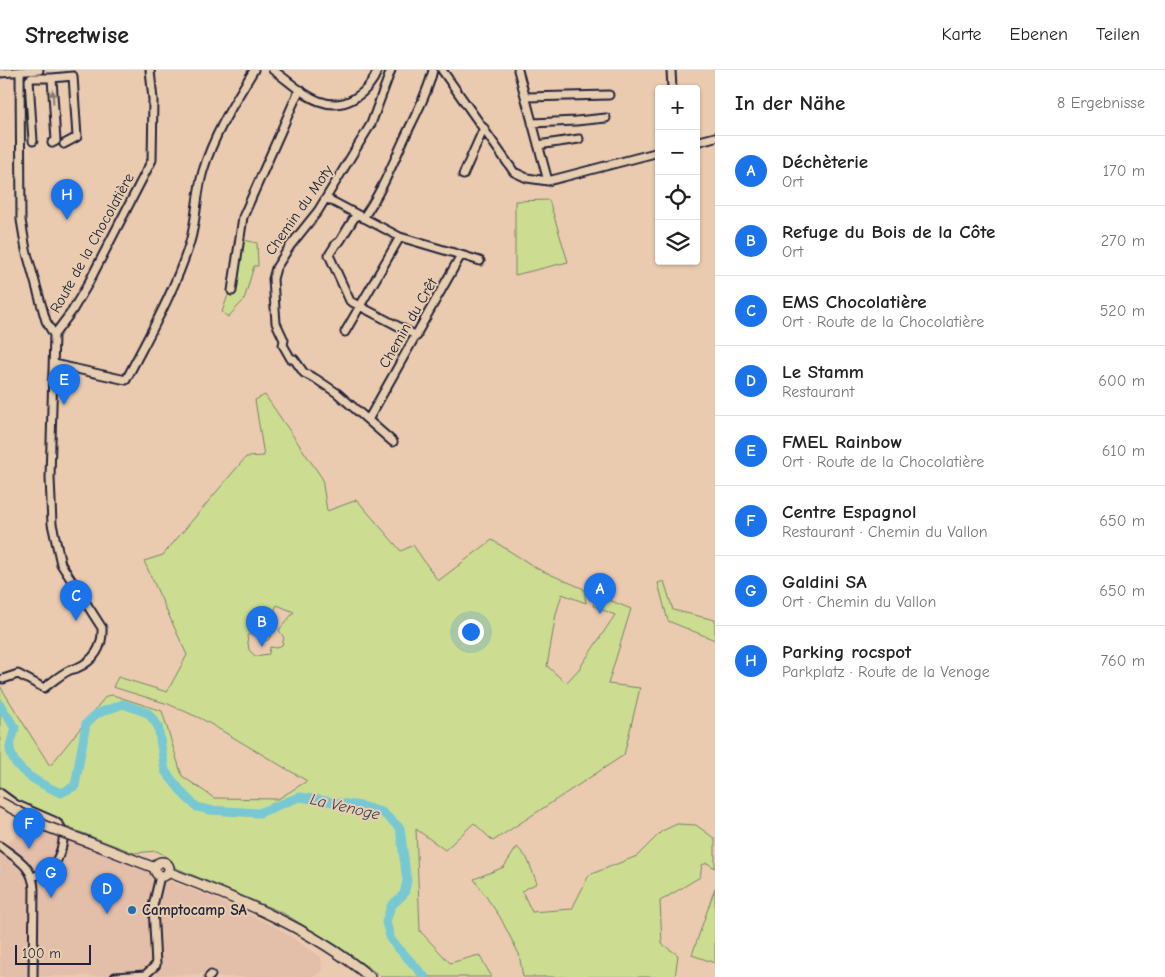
<!DOCTYPE html>
<html lang="de">
<head>
<meta charset="utf-8">
<style>
	:root { --surface:#fff; --page:#f6f6f6; --text:#222; --muted:#767676; --line:#e0e0e0; --accent:#1a73e8 }
	body { margin:0; font-family:"Comic Neue",sans-serif; background:var(--page); color:var(--text) }
	.controls { position:absolute; right:15px; top:15px; display:grid; overflow:hidden; border-radius:5px; box-shadow:0 1px 4px #0004 }
	.controls button { width:45px; height:45px; display:grid; place-items:center; padding:0; border:0; border-bottom:1px solid var(--line); background:var(--surface); color:var(--text); font:25px sans-serif }
	.scale { position:absolute; left:15px; bottom:12px; width:76px; box-sizing:border-box; padding-left:5px; border:2px solid #22223b; border-top:0; font-size:14px; line-height:18px; white-space:nowrap; color:#22223b; -webkit-text-stroke:4px #e8ceb0; paint-order:stroke }
	.you { position:absolute; left:470px; top:561px; width:18px; height:18px; margin:-12px; border:4px solid #fff; border-radius:50%; background:#1a73e8; box-shadow:0 0 0 8px #1a73e833 }
	.badge { display:grid; place-items:center; width:32px; height:32px; border-radius:50%; background:var(--accent); color:#fff; font-size:16px; font-weight:700 }
	.pin { position:absolute; translate:-50% -41px; filter:drop-shadow(0 1px 2px #0008) }
	.pin::after { content:''; position:absolute; top:26px; width:18px; height:15px; background:inherit; clip-path:polygon(0 0,100% 0,50% 100%) }
	.list { margin:0; padding:0; list-style:none }
	h2 { display:flex; justify-content:space-between; align-items:center; height:65px; margin:0; padding:0 20px; font-size:21px }
	h2 small { font-size:16px; font-weight:400; color:var(--muted) }
	.list li { display:grid; grid-template-columns:32px 1fr auto; gap:15px; align-items:center; box-sizing:border-box; height:70px; padding:0 20px; border-top:1px solid var(--line) }
	.list b { display:block; font-size:19px; white-space:nowrap }
	.list p { margin:0; font-size:16px; white-space:nowrap; color:var(--muted) }
	.list em { font-size:16px; font-style:normal; color:var(--muted) }
	.icon { flex:none; width:28px; height:28px; fill:none; stroke:currentColor; stroke-width:2; stroke-linecap:round; stroke-linejoin:round }
	.map { position:relative; flex:none; width:715px; height:907px; overflow:hidden }
	header { display:flex; align-items:center; gap:30px; box-sizing:border-box; height:70px; padding:0 25px; background:var(--surface); border-bottom:1px solid var(--line) }
	header strong { font-size:24px }
	nav { display:flex; gap:28px; margin-inline-start:auto; font-size:18px }
	main { display:flex }
	aside { flex:1; background:var(--surface) }
	.map>svg:first-child { display:block }
	.built { fill:#e3bea8 }
	.green { fill:#ccdd91; stroke:#778066; fill-rule:evenodd }
	.lines { fill:none; stroke-linecap:round; stroke-linejoin:round }
	.river { stroke:#78c8d3; stroke-width:9 }
	.minor-casing { stroke:#22223b; stroke-width:11 }
	.major-casing { stroke:#22223b; stroke-width:12 }
	.minor { stroke:#e8ceb0; stroke-width:7 }
	.major { stroke:#e8ceb0; stroke-width:9 }
	.major-bridge-casing { stroke:#22223b; stroke-width:12; stroke-linecap:butt }
	.major-bridge { stroke:#e8ceb0; stroke-width:9 }
	.oneway { fill:#857876 }
	.poi-dot { fill:#1f6fb2; stroke:#e8ceb0; stroke-width:2 }
	.labels { text-anchor:middle; dominant-baseline:central; stroke-width:4; stroke-linejoin:round; paint-order:stroke }
	.street-label { font-size:15px; fill:#22223b; stroke:#e8ceb0 }
	.poi-label { font-size:15px; font-weight:bold; fill:#22223b; stroke:#e8ceb0; text-anchor:start }
	.water-label { font-size:16px; font-style:italic; fill:#334359; stroke:#e8ceb0 }
</style>
</head>
<body>
<header>
<strong>Streetwise</strong>
<nav><a>Karte</a><a>Ebenen</a><a>Teilen</a></nav>
</header>
<main>
<div class="map">
<svg width="715" height="907" viewBox="0 0 715 907">
	<rect width="100%" height="100%" fill="#ebcbaf"/>
	<filter id="ink" filterUnits="userSpaceOnUse"><feTurbulence type="fractalNoise" baseFrequency=".02" numOctaves="2"/><feDisplacementMap in="SourceGraphic" scale="10" xChannelSelector="R" yChannelSelector="G"/><feConvolveMatrix kernelMatrix="1 2 1 2 8 2 1 2 1" color-interpolation-filters="sRGB"/></filter>
	<g filter="url(#ink)">
		<!-- built -->
		<path class="built" d="M29,754l122,48 2,6 12,1 48,19 63,29 45,30 1,14 -9,6h-99l1,-3 -215,3v-136l5,4z"/>
		<!-- green -->
		<path class="green" d="M549,130l19,62 -53,13v-74z
			M240,169l17,4 1,23h-4l-10,34 -16,17 -6,-5 10,-28z
			M265,325l57,83 5,33 30,-11 44,51 12,-6 25,36 54,-41 46,29 46,20 2,14 -24,-9 -6,20 -9,52 19,17 13,-14 36,-54 -22,-9 4,-11 34,14 -23,75 32,4 -16,67 -131,86 -19,-18 -29,27 -29,-21 4,102 30,32 29,-8 13,22h-110l-44,-31 -55,-33 -107,-45 -7,-10 -12,-7 -23,2 -108,-42 -26,-20v-105l50,80 56,-70 7,-1 49,16 20,65 32,22 64,1 29,-18 -105,-62 -34,-15 -55,-17 5,-10 49,15 20,-37 -43,-94 19,-6 83,-98 18,-1 -9,-56zM277,535l17,7 -15,18 5,8 -2,7 -6,3 -6,-1 -1,7 -14,2 -6,-6 -2,-14 3,-3 11,2 6,6 4,-5 -3,-6 3,-2 -3,-5z
			M664,511l9,29 42,10v20l-47,-19 -10,-38z
			M677,754l19,1 19,14v29l-8,-5 -5,2 -2,12 -40,24 2,43 16,11 -3,22h-152l-4,-23 -19,-37 -26,-38 30,-12 13,-20 10,11 10,25 -15,8 10,21 40,-3 17,-34 48,-19 25,-25z
			M715,818v75l-23,-8z"/>
		<g class="lines">
			<!-- river -->
			<path class="river" d="M0,635l15,23c-1,6 -5,14 -5,19 1,24 33,38 51,46l14,-7 11,-62 10,-10 27,-10 25,9 10,13 7,45 20,25 12,11 12,3 50,3 40,-16 62,9 21,6 18,16 7,53 -3,13 -13,12 -5,16 5,18 34,37"/>
			<defs>
				<path id="minor" d="M273,0c15,10 29,25 46,31 26,10 49,-7 59,-31
					M391,0l-20,54 -53,87 -28,35 -14,22 -3,11 3,44 8,17 -1,5 8,14h3l10,14 12,6 21,14 56,49
					M442,0l72,102 13,6 21,3 111,-29
					M518,0l30,111
					M671,0l1,19
					M20,2l1,148 5,30 20,71 8,14
					M0,3l39,-3
					M52,8l21,-2 4,61 -13,7
					M526,27l83,-2
					M532,53l44,-2 30,-3
					M33,71l-4,-61 3,-2h20l4,63 -4,2
					M696,72l19,-5
					M538,75l41,-6
					M463,105l21,-47
					M326,128l74,39 61,18
					M356,145l-16,26 -4,3 -7,11 21,46 67,35
					M363,148c18,-25 30,-55 43,-83 10,-21 22,-43 27,-65
					M232,221l11,-74 54,-122 4,-5
					M345,262l55,-95
					M54,294l72,16c23,-45 49,-89 64,-138 7,-23 6,-48 13,-71 11,-37 31,-68 51,-101
					M368,350l93,-165 19,6
					M3,609l15,-5 26,14c8,-6 17,-14 26,-18 2,-1 5,-1 7,-2 18,-8 26,-22 25,-40l-41,-64 -9,-40 -2,-46 4,-143 18,-24 16,-27 64,-124 1,-60 -3,-30
					M0,723l15,11 39,17c3,2 7,4 8,9 4,10 -3,30 -11,38 -5,4 -12,6 -18,9
					M0,776c17,13 33,20 34,43l-1,88
					M115,907l30,-2 11,-10 -3,-59 7,-30
					M209,907l2,-2"/>
				<path id="major" d="M91,773l64,25
					M155 799a7 7 0 1 1 14 0a7 7 0 1 1-14 0Z
					M168,802c72,28 141,55 202,105"/>
			</defs>
			<!-- minor casing -->
			<use href="#minor" class="minor-casing"/>
			<!-- major casing -->
			<use href="#major" class="major-casing"/>
			<!-- minor -->
			<use href="#minor" class="minor"/>
			<!-- major -->
			<use href="#major" class="major"/>
			<defs>
				<path id="major-bridge" d="M0,732l45,24 46,17"/>
			</defs>
			<!-- major-bridge casing -->
			<use href="#major-bridge" class="major-bridge-casing"/>
			<!-- major-bridge -->
			<use href="#major-bridge" class="major-bridge"/>
		</g>
		<!-- one-way arrows -->
		<defs><path id="oneway-solid" d="M-6-.8H1V-3.2L6.5 0L1 3.2V.8H-6Z" transform="scale(1.25)"/></defs>
		<use class="oneway" href="#oneway-solid" transform="translate(53 27) rotate(-94)"/>
	</g>
	<!-- markers -->
	<circle class="poi-dot" cx="132" cy="840" r="5"/>
	<g class="labels">
		<!-- street labels -->
		<g class="street-label">
			<text transform="translate(299 140) rotate(-55)">Chemin du Moty</text>
			<text transform="translate(92 173) rotate(-61)">Route de la Chocolatière</text>
			<text transform="translate(408 253) rotate(-60)">Chemin du Crêt</text>
		</g>
		<!-- poi labels -->
		<g class="poi-label">
			<text x="142" y="840">Camptocamp SA</text>
		</g>
		<!-- water labels -->
		<g class="water-label">
			<text transform="translate(345 737) rotate(13)">La Venoge</text>
		</g>
	</g>
</svg>
<div class="controls">
<button>+</button>
<button>−</button>
<button><svg class="icon" aria-label="locate" viewBox="0 0 24 24"><circle cx="12" cy="12" r="6"/><path d="M12 2v4M12 18v4M2 12h4M18 12h4"/></svg></button>
<button><svg class="icon" aria-label="layers" viewBox="0 0 24 24"><path d="M12 4l9 5-9 5-9-5zM3 14l9 5 9-5"/></svg></button>
</div>
<div class="scale">100 m</div>
<div class="you"></div>
<div class="pin badge" style="left:600px;top:544px">A</div>
<div class="pin badge" style="left:262px;top:577px">B</div>
<div class="pin badge" style="left:76px;top:551px">C</div>
<div class="pin badge" style="left:107px;top:844px">D</div>
<div class="pin badge" style="left:64px;top:335px">E</div>
<div class="pin badge" style="left:29px;top:779px">F</div>
<div class="pin badge" style="left:51px;top:828px">G</div>
<div class="pin badge" style="left:67px;top:150px">H</div>
</div>
<aside>
<h2>In der Nähe<small>8 Ergebnisse</small></h2>
<ul class="list">
<li><span class="badge">A</span><div><b>Déchèterie</b><p>Ort</p></div><em>170 m</em></li>
<li><span class="badge">B</span><div><b>Refuge du Bois de la Côte</b><p>Ort</p></div><em>270 m</em></li>
<li><span class="badge">C</span><div><b>EMS Chocolatière</b><p>Ort · Route de la Chocolatière</p></div><em>520 m</em></li>
<li><span class="badge">D</span><div><b>Le Stamm</b><p>Restaurant</p></div><em>600 m</em></li>
<li><span class="badge">E</span><div><b>FMEL Rainbow</b><p>Ort · Route de la Chocolatière</p></div><em>610 m</em></li>
<li><span class="badge">F</span><div><b>Centre Espagnol</b><p>Restaurant · Chemin du Vallon</p></div><em>650 m</em></li>
<li><span class="badge">G</span><div><b>Galdini SA</b><p>Ort · Chemin du Vallon</p></div><em>650 m</em></li>
<li><span class="badge">H</span><div><b>Parking rocspot</b><p>Parkplatz · Route de la Venoge</p></div><em>760 m</em></li>
</ul>
</aside>
</main>
</body>
</html>
